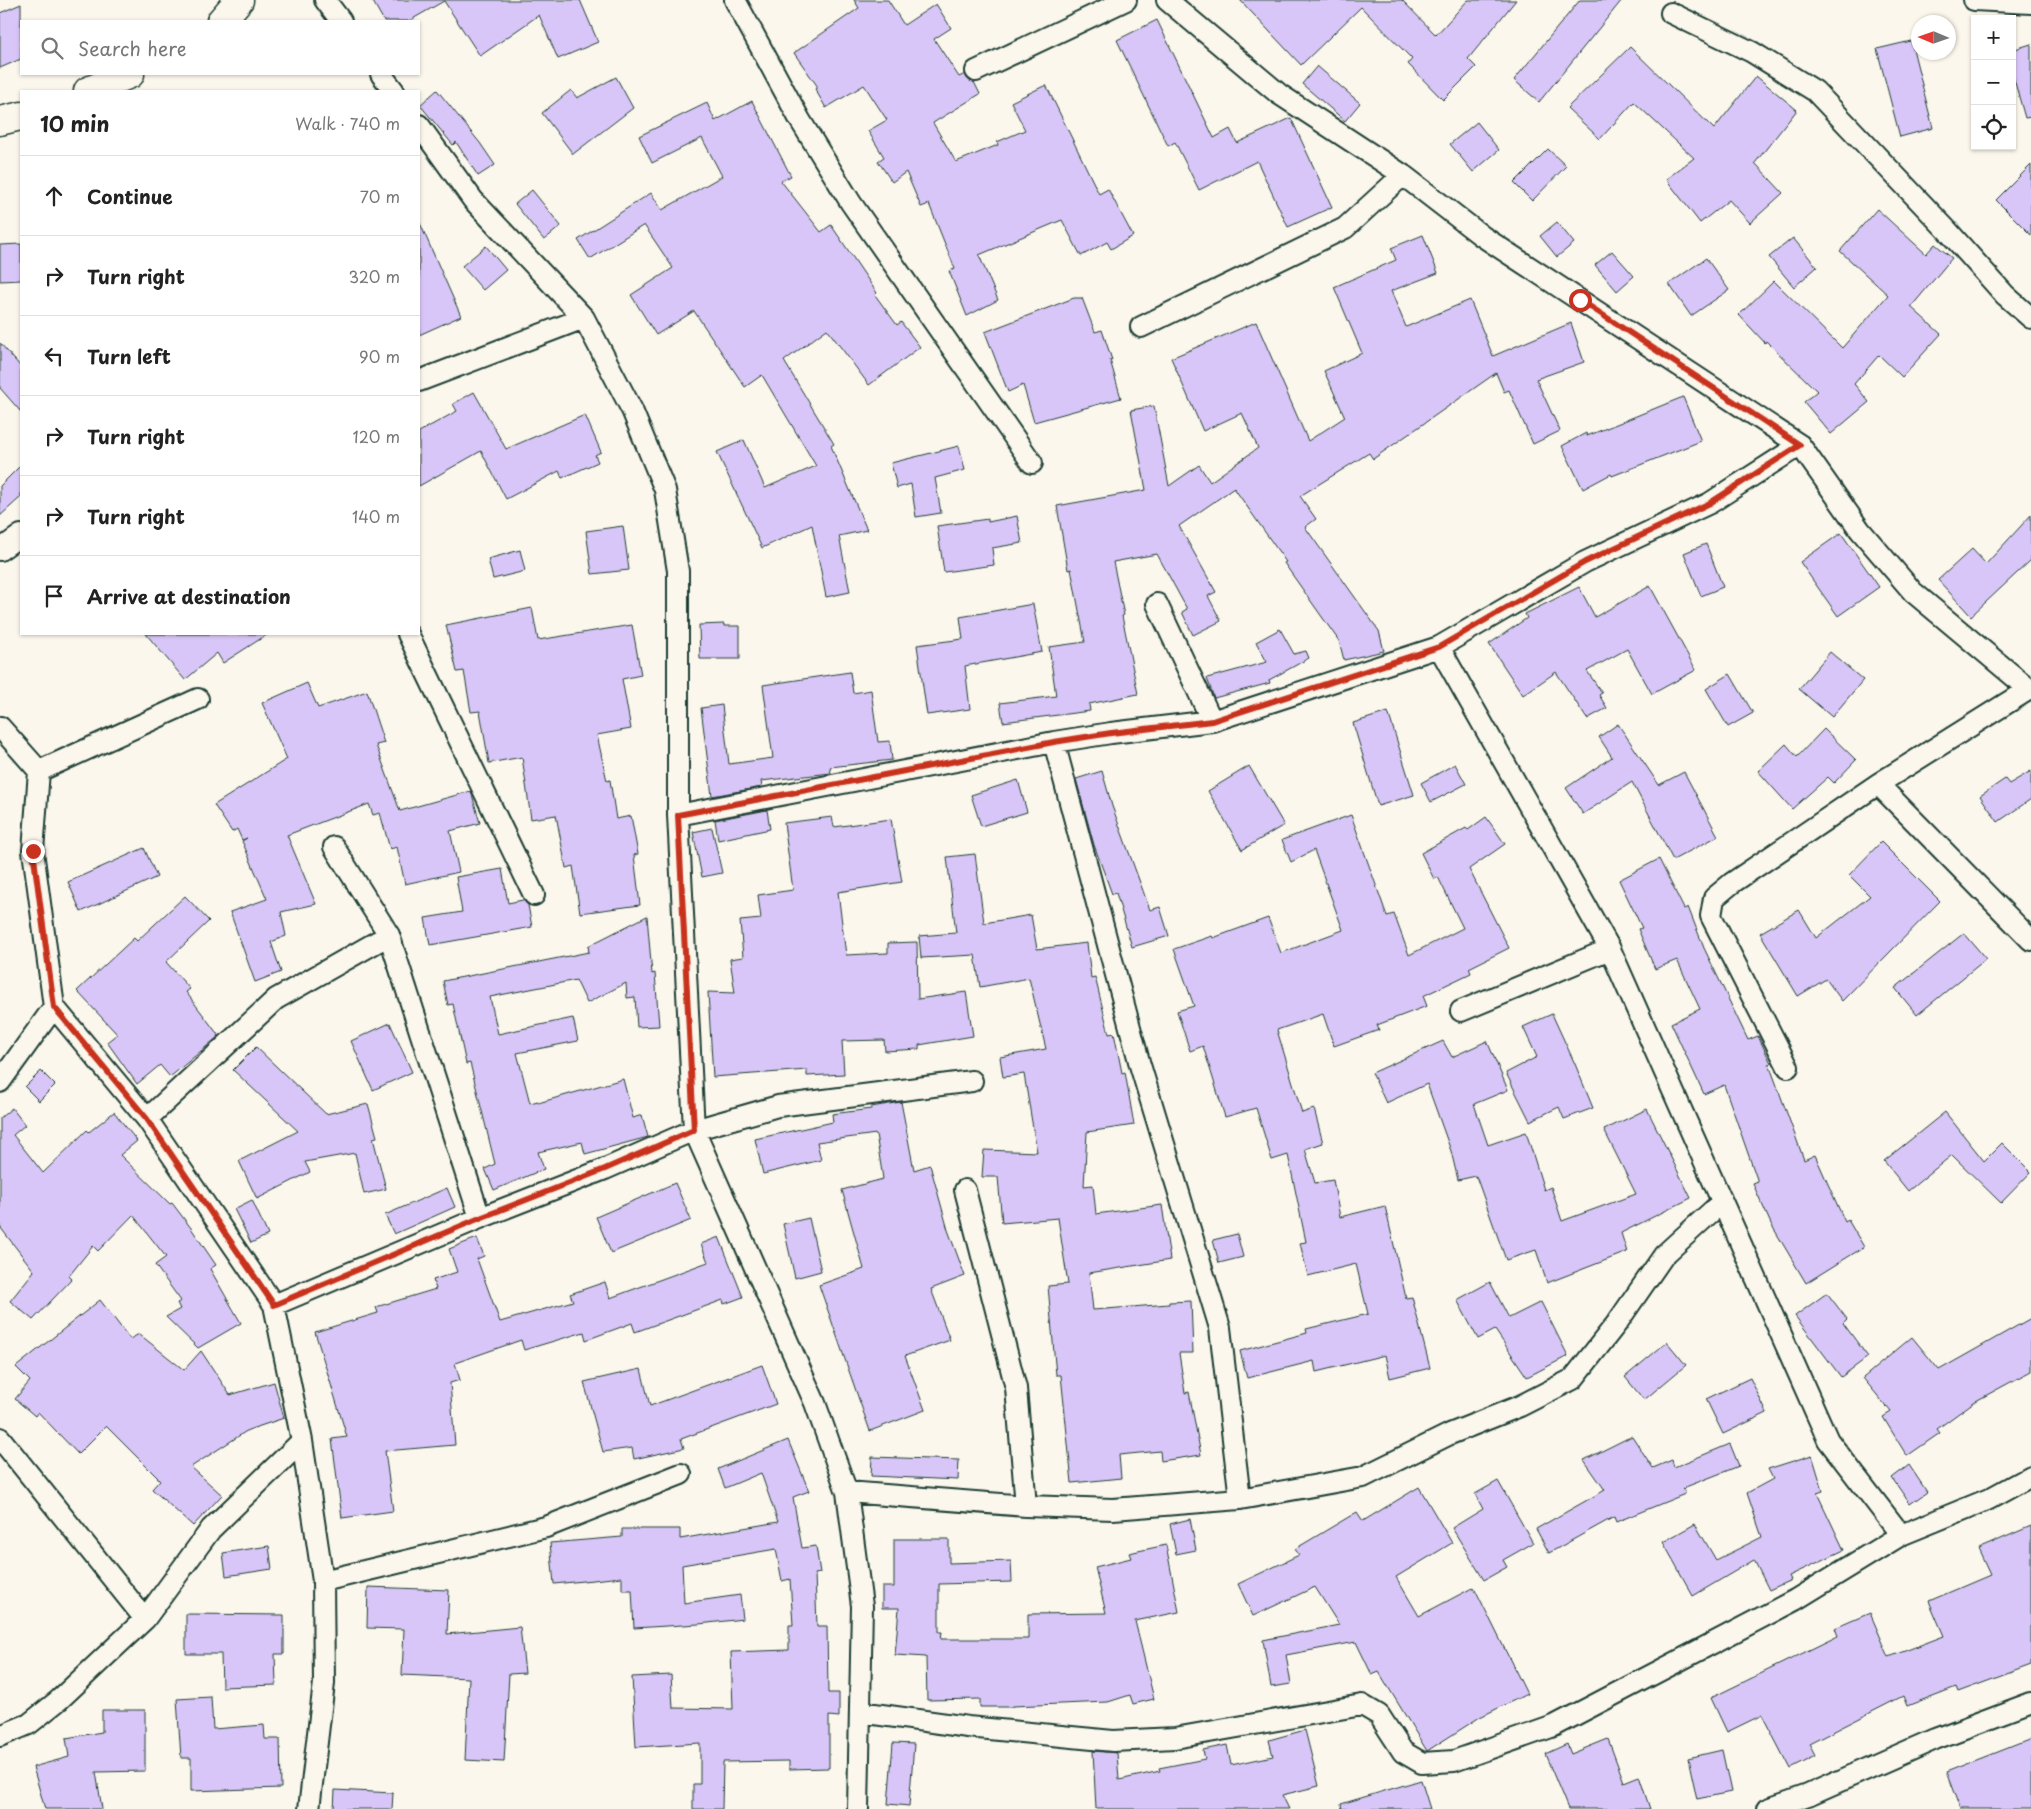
<!DOCTYPE html>
<html lang="en">
<head>
<meta charset="utf-8">
<style>
	:root { --surface:#fff; --page:#f6f6f6; --text:#222; --muted:#767676; --line:#e0e0e0 }
	body { margin:0; font-family:"Playpen Sans",sans-serif; background:var(--page); color:var(--text) }
	.controls { position:absolute; right:15px; top:15px; display:grid; overflow:hidden; border-radius:0px; box-shadow:0 1px 4px #0004 }
	.controls button { width:45px; height:45px; display:grid; place-items:center; padding:0; border:0; border-bottom:1px solid var(--line); background:var(--surface); color:var(--text); font:25px sans-serif }
	.compass { position:absolute; left:1911px; top:15px; width:45px; height:45px; border-radius:50%; background:var(--surface); box-shadow:0 1px 4px #0004; rotate:272deg }
	.stop { position:absolute; width:15px; height:15px; margin:-11px; border:4px solid #c8321e; border-radius:50%; background:#fff }
	.stop.end { background:#c8321e; border-color:#fff; box-shadow:0 1px 5px #0008 }
	.list { margin:0; padding:0; list-style:none }
	h2 { display:flex; justify-content:space-between; align-items:center; height:65px; margin:0; padding:0 20px; font-size:21px }
	h2 small { font-size:16px; font-weight:400; color:var(--muted) }
	.list li { display:grid; grid-template-columns:32px 1fr auto; gap:15px; align-items:center; box-sizing:border-box; height:80px; padding:0 20px; border-top:1px solid var(--line) }
	.list b { display:block; font-size:19px; white-space:nowrap }
	.list em { font-size:16px; font-style:normal; color:var(--muted) }
	.icon { flex:none; width:28px; height:28px; fill:none; stroke:currentColor; stroke-width:2; stroke-linecap:round; stroke-linejoin:round }
	.map { position:relative; flex:none; width:2031px; height:1809px; overflow:hidden }
	.search { position:absolute; background:var(--surface); box-shadow:0 1px 4px #0004; left:20px; top:20px; width:400px; height:55px; display:flex; align-items:center; gap:12px; box-sizing:border-box; padding:0 18px; border-radius:0px; color:var(--muted); font-size:19px }
	.panel { position:absolute; background:var(--surface); box-shadow:0 1px 4px #0004; left:20px; top:90px; width:400px; height:545px; border-radius:0px }
	.map>svg:first-child { display:block }
	.building { fill:#d9c6f8; stroke:#1f3d34 }
	.lines { fill:none; stroke-linecap:round; stroke-linejoin:round }
	.street-casing { stroke:#1f3d34; stroke-width:24 }
	.secondary-casing { stroke:#1f3d34; stroke-width:31 }
	.street { stroke:#fbf7ec; stroke-width:20 }
	.secondary { stroke:#fbf7ec; stroke-width:28 }
	.route { stroke:#c8321e; stroke-width:6 }
</style>
</head>
<body>
<div class="map">
<svg width="2031" height="1809" viewBox="0 0 2031 1809">
	<rect width="100%" height="100%" fill="#fbf7ec"/>
	<filter id="ink" filterUnits="userSpaceOnUse"><feTurbulence type="fractalNoise" baseFrequency=".02" numOctaves="2"/><feDisplacementMap in="SourceGraphic" scale="10" xChannelSelector="R" yChannelSelector="G"/><feConvolveMatrix kernelMatrix="1 2 1 2 8 2 1 2 1" color-interpolation-filters="sRGB"/></filter>
	<g filter="url(#ink)">
		<!-- building -->
		<path class="building" d="M372,0h208l18,42 -40,17 -19,-44 -59,41 -36,-55 -35,20h-25z
			M854,0h34l16,25 32,-21 15,24 -17,11 25,38 6,-3 4,6 5,2 6,12 -47,29 23,39 42,-17 -1,-3 28,-12 -14,-28 35,-17 53,109 9,-5 25,47 -22,13 -4,-7 -26,14 -19,-36 -83,35 19,45 -31,16 -18,-45 6,-2 -26,-65 -8,3 -15,-35 -14,10 -14,-21 6,-4 -16,-26 19,-11 -23,-35 -38,23 -11,-19 3,-2 -24,-34 65,-45z
			M1240,0h162l34,35 32,-35h48l-48,59 8,8 -33,33 -35,-36 4,-5 -51,-52 -60,58z
			M1580,0h42l-83,102 -25,-22z
			M21,4v55l-21,9v-55z
			M1157,20l57,118 16,-9 7,14 54,-25 41,89 -44,20 -31,-66 -58,29 -24,-48 -7,4 -51,-106z
			M1911,41l22,87 -33,9 -23,-88z
			M2031,44v73l-6,1 -13,-46v-22z
			M1630,47l84,82 42,-53 41,34 -42,53 28,30 -33,30 -21,-23 -29,23 -34,-44 28,-21 -60,-56 -34,37 -33,-31z
			M1317,66l43,37 -15,18 -43,-37z
			M616,77l17,31 -60,46 -31,-41 29,-23 6,8z
			M437,90l43,53 15,22 -17,11 -22,-34 -3,3 -33,-40z
			M752,101l39,75 -10,5 40,51 10,-7 46,68 -2,2 22,30 4,-3 19,25 -51,38 -42,-56 -43,32 50,83 -3,2 36,84 -28,6 11,56 -24,5 -14,-72 -50,23 -45,-96 27,-12 21,48 51,-22 -54,-91 -17,12 -51,-76 -38,24 -25,-40 42,-27 -29,-43 -54,34 -12,-19 73,-47 11,17 60,-34 -20,-38 -50,25 -13,-27 68,-33 8,18z
			M1477,122l22,28 -26,22 -23,-28z
			M1548,149l18,17 -34,35 -18,-18z
			M2031,165v70l-35,-35z
			M532,190l29,36 -17,14 -29,-36z
			M1877,209l49,45 9,-10 17,14 -41,49 30,27 -39,43 -23,-22 -25,29 15,18 -38,32 -27,-32 13,-11 -51,-50 -1,2 -26,-28 35,-34 68,67 46,-53 -48,-44z
			M419,221l42,95 -42,19z
			M1557,222l17,21 -17,14 -17,-21z
			M1423,235l15,38 -47,18 15,36 64,-27 23,56 78,-33 13,39 -48,17 24,52 -27,13 -24,-54 -5,2 -8,-19 -123,86 -4,-6 -69,43 16,23 -11,8 74,104 5,20 -40,9 -5,-19 -55,-78 2,-1 -52,-74 -55,38 37,66 -8,4 13,25 -28,14 -11,-23 5,-3 -30,-55 -44,8 11,53 -2,1 16,78 -49,10 1,7 -87,11 -3,-19 56,-7 -7,-49 36,-5 -14,-73 -3,1 -11,-64 89,-16 -15,-80 23,-4 15,80 30,-21 11,17 48,-34 -16,-35 -39,18 -32,-73 85,-36 52,119 37,-24 -21,-46 38,-18 -28,-66 62,-27 -5,-12z
			M1793,238l24,29 -23,20 -25,-30z
			M21,244v36l-21,1v-36z
			M486,246l20,24 -23,20 -21,-24z
			M1612,251l22,25 -17,15 -22,-26z
			M1706,258l23,32 -38,26 -22,-32z
			M1074,298h8l13,34 7,-2 10,30h-2l11,38 -87,24 -11,-37 -15,7 -23,-60z
			M0,343l21,24v45l-21,-24z
			M474,392l32,57 79,-34 16,37 -6,3 3,7 -36,16 -3,-7 -53,28 -25,-48 -62,35v-54l38,-21 -4,-7z
			M1683,397l18,44 -89,35 -1,-2 -28,15 -21,-43 24,-13 1,3z
			M959,446l6,24 -30,8 6,35 -25,4 -5,-33 -14,4 -6,-25z
			M21,465v32l-21,19v-30z
			M2031,515v45l-60,56 -33,-36 34,-31 14,15z
			M1017,516l5,27 -30,5 2,17 -50,7 -7,-46 51,-7v3z
			M623,526l6,44 -37,4 -6,-43z
			M1841,533l38,54 -41,29 -38,-54z
			M1706,544l17,43 -22,9 -17,-43z
			M520,550l5,21 -32,8 -5,-20z
			M1650,586l46,84 -44,24 -25,-45 -40,22 15,22 -3,2 8,13 -20,11 -31,-47 -33,23 -34,-51 38,-26 -2,-4 54,-27 16,30z
			M1033,604l9,48 -77,14 5,43 -43,6 -10,-70 46,-6 -3,-22z
			M532,608l6,32 94,-15 9,50 -19,4 9,50 -34,6 10,46 3,-1 6,39 15,-3 7,38 -4,1 6,50 -60,8 -7,-47 -7,2 -10,-53 -25,4 -9,-62 -33,6 -9,-52 -9,1 -7,-41 -7,1 -11,-47z
			M724,624v2h16v33h-40l-1,-34z
			M1280,629l14,25 12,-3 3,7 -40,22 1,3 -56,15 -7,-20 60,-16 -11,-20z
			M146,634h122l-45,29 -6,-10 -32,27z
			M1830,652l33,28 -31,37 -33,-28z
			M850,672l3,21 18,-3 7,52 12,-1 2,19 -62,7 1,6 -70,8 1,6 -50,9 -11,-88 21,-3 7,59 44,-6 -10,-73z
			M1730,674l23,39 -25,14 -22,-38z
			M307,683l11,25 49,-17 17,52 -8,2 24,66 71,-20 9,32 -30,8 9,41 -54,12 -8,-37 -7,2 -10,-36 -7,2 -4,-11 -82,31 29,69 -35,8 5,24 -15,6 10,30 -26,10 -25,-70 37,-13 -25,-58 5,-3 -5,2 -5,-11 -5,3 -18,-27 73,-46 -25,-56z
			M1388,712l26,83 -36,11 -25,-83z
			M1618,724l41,61 25,-13 34,64 -45,24 -41,-78 -49,32 -17,-26 46,-31 -13,-20z
			M1824,729l32,31 -22,23 -6,-6 -36,32 -34,-38 28,-27 11,13z
			M1455,764l11,20 -35,18 -10,-19z
			M1249,766l35,59 -42,25 -34,-59z
			M1102,771l10,35 38,104 10,-3 9,29 -37,11 -16,-54 -4,1 -18,-49 -18,-66z
			M2031,771v28l-33,23 -18,-26 25,-17 4,5z
			M1018,780l9,32 -46,14 -10,-31z
			M767,810l3,19 -52,11 -3,-20z
			M1351,815l36,101 7,-2 15,41 54,-27 -25,-51 -4,2 -13,-26 45,-25 2,2 18,-13 19,27 -36,25 40,79 -40,20 2,5 -48,23 4,10 -50,19 2,5 -45,16 -11,-32 -46,16 25,83 12,-4 9,34 -18,6 10,34 18,-3 7,37 45,-11 21,92 6,-1 18,71 -40,10 -5,-23 -69,17 -2,-11 -67,17 -7,-27 67,-18 -1,-4 62,-15 -12,-50 -48,12 -8,-33 6,-1 -18,-87 -16,5 -16,-52 -31,9 -22,-71 -13,5 -13,-40 17,-5 -20,-57 38,-13 1,2 55,-20 13,35 62,-23 -29,-80 -23,12 -9,-22z
			M832,817l2,10 57,-8 11,63 -64,10 8,63 42,-2v-10l29,-1 1,57 48,-7 7,44 -54,9v4l-34,2 -1,-11 -42,1 2,33 -37,2v-6l-94,7 -5,-85 27,1 -5,-34 13,-2 -3,-36 21,-2 -3,-24 35,-5 -9,-67z
			M712,828l10,45 -20,4 -9,-45z
			M1881,842l59,59 -98,100 -16,-22 -28,17 -38,-63 39,-23 17,28 54,-42 -21,-21z
			M144,848l13,29 -76,35 -13,-30z
			M975,854l9,69 47,-8 6,34 50,-6 4,35 4,-1 14,57 5,-1 8,40 3,-1 9,53 -47,7 -3,54 9,-1 3,29 66,-9 8,55 -81,13 4,37 76,-6v-2l22,-1 2,52h-14l6,40 4,-1 12,63 -40,6 -1,-10 -41,4 2,23 -49,5 -11,-108h-5l-8,-89 20,-2 -10,-66 -56,5 -4,-46h-16l2,-27 53,2 -13,-78 -21,3 -3,-20 46,-8 -17,-71 -49,9 -5,-32 -54,3 -2,-22 37,-3 -9,-76z
			M1659,859l25,50 4,-2 16,41 44,92 10,-4 13,27 -2,1 35,96 11,-5 30,67 3,-2 16,27 -58,36 -35,-59 -18,-40 5,-2 -34,-97 -20,9 -33,-71 29,-14 -23,-49 -22,9 -17,-40 4,-1 -23,-48z
			M502,869l6,34 15,-3 5,5 4,22 -102,18 -5,-27 37,-6 -6,-35z
			M185,896l24,25 -43,41 24,27 -4,3 33,44 -49,41 -10,-12 -23,19 -30,-42 10,-8 -40,-43 57,-53 3,3z
			M647,916l5,58 3,-1 4,53 -22,1 -2,-30 -8,1 -1,-15 -39,20 -11,-23 -86,17 8,37 75,-16 5,23 -61,12 13,50 8,-2v2l85,-24 10,39 9,-3 6,22 -63,17 -3,-12 -44,10 6,17 -50,21 -9,-21 10,-5 -12,-49 -13,-52 -4,1 -13,-60 -5,1 -5,-24 146,-29 -1,-6z
			M1964,933l22,26 -69,56 -22,-27z
			M1552,1014l23,50 18,44 -29,11 -5,-12 -29,14 -24,-48 31,-16 -14,-30z
			M390,1023l22,49 -39,18 -22,-49z
			M1443,1041l9,16 35,-16 21,49 -34,14 14,41 38,-13 18,58 7,-3 11,34 74,-27 -32,-64 43,-21 44,89 -70,35 6,19 -80,31 -11,-33 -30,10 -30,-84 -18,4 -7,-29 -24,-67 -41,19 -14,-30z
			M256,1047l70,67 42,-10 9,33 -4,1 13,51 -22,5 -9,-41 -50,9 5,10 -53,27 -18,-38 59,-30 -65,-61z
			M41,1071l14,14 -16,16 -14,-14z
			M901,1102l13,68 16,-5 18,65 17,46 -34,13 19,51 -45,16 20,54 -55,21 -51,-146 45,-16 -22,-79 41,-11 -7,-45 -59,8 4,18 -58,14 -8,-35 78,-17 -1,-8 39,-5v-2z
			M12,1108l13,17 -12,10 30,38 44,-43 2,2 25,-20 23,29 -17,14 50,49 2,-1 19,25 25,37 -6,4 31,54 -43,25 -32,-31 14,-8 -3,-6 4,-2 -26,-36 11,-8 -33,-42 -35,36 -5,-5 -24,30 3,3 -39,41 -23,-19 24,-30 -34,-44v-109z
			M1945,1112l39,49 18,-18 29,29 -30,31 -49,-48 -44,36 -24,-30z
			M675,1183l16,37 -80,33 -15,-36z
			M447,1188l8,19 -61,27 -9,-19z
			M252,1200l16,35 -17,8 -17,-34z
			M809,1218l12,53 -26,7 -12,-54z
			M1237,1234l6,23 -24,6 -6,-23z
			M719,1237l24,60 -19,7 -1,-4 -88,32 -3,-9 -46,17 -2,-8 -60,18 -3,-10 -66,23 5,17 -10,3 5,62 -70,6 8,60 -51,7 -10,-79 15,-2 -32,-105 63,-19 -2,-6 60,-18 -3,-9 24,-8 -8,-23 28,-11 7,18 -7,3 23,63 73,-21 -3,-7 35,-12 5,16 98,-36 -7,-18z
			M1490,1282l19,36 32,-16 27,54 -41,21 -32,-47 -17,9 -21,-39z
			M1827,1293l20,26 -4,4 25,34 -27,20 -46,-61z
			M100,1300l30,39 9,-5 45,36 17,-19 29,44 44,-13 10,36 -36,12 -57,37 31,28 -29,31 -41,-37 8,-9 -54,-54 -28,28 -40,-42 -3,4 -20,-17 15,-18 -14,-14z
			M2031,1318v53l-57,31 -37,27 3,4 -33,23 -24,-39 8,-5 -28,-34 49,-41 27,33z
			M1667,1342l19,23 -42,35 -19,-23z
			M762,1365l14,39 -95,35 3,9 -50,11 -2,-11 -29,4 -19,-70 57,-13 9,37z
			M1750,1378l17,35 -44,21 -17,-35z
			M1632,1436l21,32 19,-8 2,7 56,-23 9,22 -56,22 2,6 -69,28 -2,-5 -65,36 -13,-24 69,-39 -21,-30z
			M788,1440l21,51 -16,6 9,51 14,-2 4,27 -5,1 2,52h10l1,67h11v24l-10,-1v52l-40,1v-8l-66,1 -1,47h-29v-25h7v-41l-64,4 -4,-70 39,-2 2,33 60,1 -2,-57 58,-2v-25h4l-3,-46 -8,2 -6,-32 -94,16 2,38 56,-8 3,24 -44,5 -65,4 -2,-38h-10v-13l-68,7 -4,-41 72,-6v-8h58v10l98,-17 -17,-49 -36,15 -7,-19z
			M1812,1455l11,36 -6,2 27,57 -55,26 2,4 -22,10 -15,-30 -61,36 -30,-54 32,-18 21,36 46,-23 -15,-44 26,-14 -5,-10z
			M872,1457l87,3 -1,20 -87,-4z
			M1909,1465l18,27 -17,12 -18,-26z
			M1498,1481l35,62 -30,17 4,7 -23,13 -32,-52 31,-19 -8,-15z
			M1419,1487l33,56 -56,34 23,39 55,-29 53,107 -47,23 -53,34 -48,-79 -7,3 -16,-33 -70,13 5,29 -20,3 -8,-47 76,-15 -24,-38 -62,29 -15,-32 61,-29 -4,-6 62,-37 6,9z
			M1190,1519l6,31 -20,4 -6,-30z
			M2031,1526v139l-73,27 -2,-5 -49,19 -4,-10 -94,48 6,12 -25,13 -28,-54 -35,17 -16,-34 127,-62 -3,-8 35,-15 19,44 55,-21 -15,-35 61,-26 -12,-26z
			M894,1539h55v24l62,-2 1,21 -73,2v48h3l-1,7h87v-25l78,-1 -11,-46 36,-9 -2,-5 37,-8 13,67 -44,9 19,78 -21,5 -3,-9 -22,7 -96,4v1h-32v-8l-53,1 -1,-43 -31,-2 4,-47h-17v-21h12z
			M269,1546l3,23 -46,7 -3,-23z
			M368,1587l81,3 -2,44 73,-7 5,46 -16,1 -5,88 -39,-2 4,-82 -67,-3 2,-46 -37,-1z
			M186,1614l98,1v39h-9l1,31 -54,2 -1,-33h-35z
			M211,1697l2,32 51,-4 1,14h15l1,49 -90,3v-33h-10l-4,-59z
			M102,1710h43v61l-49,1 6,37h-57l-12,-42 36,-10 -3,-19 36,-6z
			M1305,1730l14,56 -37,9 7,14h-193l-3,-58 24,2 2,27 41,-9 -1,-3 46,-9 -2,-9 24,-5 4,20 42,-9 -4,-16z
			M1608,1739l16,43 15,-6 11,33h-82l-23,-55 22,-10 4,10z
			M2031,1739v70h-70l-14,-37z
			M893,1743l21,1 -5,62 -21,-2z
			M1722,1750l9,42 -34,7 -9,-41z
			M1421,1780l9,29h-88l-1,-5z
			M335,1790l58,3 -1,16h-58z"/>
		<g class="lines">
			<defs>
				<path id="street" d="M325,0l16,21
					M735,0l65,120 51,83 181,260
					M1167,0l112,94 124,81 79,61 318,209 60,85 53,62 116,97
					M1974,0l57,3
					M1671,13l81,39 63,39 132,139 58,65 26,23
					M976,71l150,-71
					M381,74l13,17
					M419,125l54,75 111,118 48,92 33,80 13,81v244l16,315 121,273 32,89 15,114 -4,203
					M1141,327l204,-99 58,-53
					M419,381l165,-63
					M0,550l21,-15
					M1157,604l55,117
					M408,634l126,261
					M1439,647l171,302 218,491 73,95
					M0,727l39,44 -6,80 21,156 -54,75
					M1054,742l86,323 80,263 20,171
					M39,771l159,-72
					M1878,784l153,156
					M678,815l376,-73 57,-9 101,-12 227,-74 146,-85 125,-59 90,-58
					M334,847l55,88 91,283
					M54,1007l93,112 127,186 28,136 21,140 1,102 -15,126
					M1461,1011l149,-62
					M1788,1067l-77,-151 3,-18 18,-15 146,-99 153,-96
					M147,1119l129,-120 113,-64
					M965,1190l51,198 10,118
					M274,1305l206,-87 125,-49 89,-39 84,-24 194,-25
					M0,1438l145,181
					M847,1492l179,14 87,3 127,-10 123,-22 87,-43 70,-28 53,-27 44,-56 47,-68 58,-53
					M323,1581l223,-54 135,-53
					M860,1712l108,15 145,14 62,-3 187,-33 17,10 24,37 19,11 32,-2 100,-35 241,-126 106,-65 88,-36 42,-23
					M0,1736l29,-12 30,-24 86,-81 66,-90 91,-88
					M1768,1809l40,-14 127,-56 96,-36"/>
				<path id="secondary" d="M221,21l18,-21
					M88,91l42,-17
					M0,121l21,-5"/>
			</defs>
			<!-- street casing -->
			<use href="#street" class="street-casing"/>
			<!-- secondary casing -->
			<use href="#secondary" class="secondary-casing"/>
			<!-- street -->
			<use href="#street" class="street"/>
			<!-- secondary -->
			<use href="#secondary" class="secondary"/>
		</g>
	</g>
	<g class="lines" filter="url(#ink)">
		<!-- route -->
		<path class="route" d="M33,851l21,156 93,112 127,186 206,-87 125,-49 89,-39 -16,-315 376,-73 57,-9 101,-12 227,-74 146,-85 125,-59 90,-58 -220,-145"/>
	</g>
</svg>
<div class="controls">
<button>+</button>
<button>−</button>
<button><svg class="icon" aria-label="locate" viewBox="0 0 24 24"><circle cx="12" cy="12" r="6"/><path d="M12 2v4M12 18v4M2 12h4M18 12h4"/></svg></button>
</div>
<svg class="compass" viewBox="-18 -18 36 36"><path d="M0-13l5 13h-10z" fill="#e53935"/><path d="M0 13l5-13h-10z" fill="#767676"/></svg>
<div class="stop" style="left:1580px;top:300px"></div>
<div class="stop end" style="left:33px;top:851px"></div>
<div class="search"><svg class="icon" aria-label="search" viewBox="0 0 24 24"><circle cx="10" cy="10" r="6"/><path d="M15 15l6 6"/></svg>Search here</div>
<section class="panel">
<h2>10 min<small>Walk · 740 m</small></h2>
<ul class="list">
<li><svg class="icon" aria-label="ahead" viewBox="0 0 24 24"><path d="M12 20V5M6 11l6-6 6 6"/></svg><div><b>Continue</b></div><em>70 m</em></li>
<li><svg class="icon" aria-label="right" viewBox="0 0 24 24"><path d="M7 20v-9h11M14 6l5 5-5 5"/></svg><div><b>Turn right</b></div><em>320 m</em></li>
<li><svg class="icon" aria-label="left" viewBox="0 0 24 24"><path d="M17 20v-9H6M10 6l-5 5 5 5"/></svg><div><b>Turn left</b></div><em>90 m</em></li>
<li><svg class="icon" aria-label="right" viewBox="0 0 24 24"><path d="M7 20v-9h11M14 6l5 5-5 5"/></svg><div><b>Turn right</b></div><em>120 m</em></li>
<li><svg class="icon" aria-label="right" viewBox="0 0 24 24"><path d="M7 20v-9h11M14 6l5 5-5 5"/></svg><div><b>Turn right</b></div><em>140 m</em></li>
<li><svg class="icon" aria-label="arrive" viewBox="0 0 24 24"><path d="M6 21V4h12l-3 4 3 4H6"/></svg><div><b>Arrive at destination</b></div></li>
</ul>
</section>
</div>
</body>
</html>
